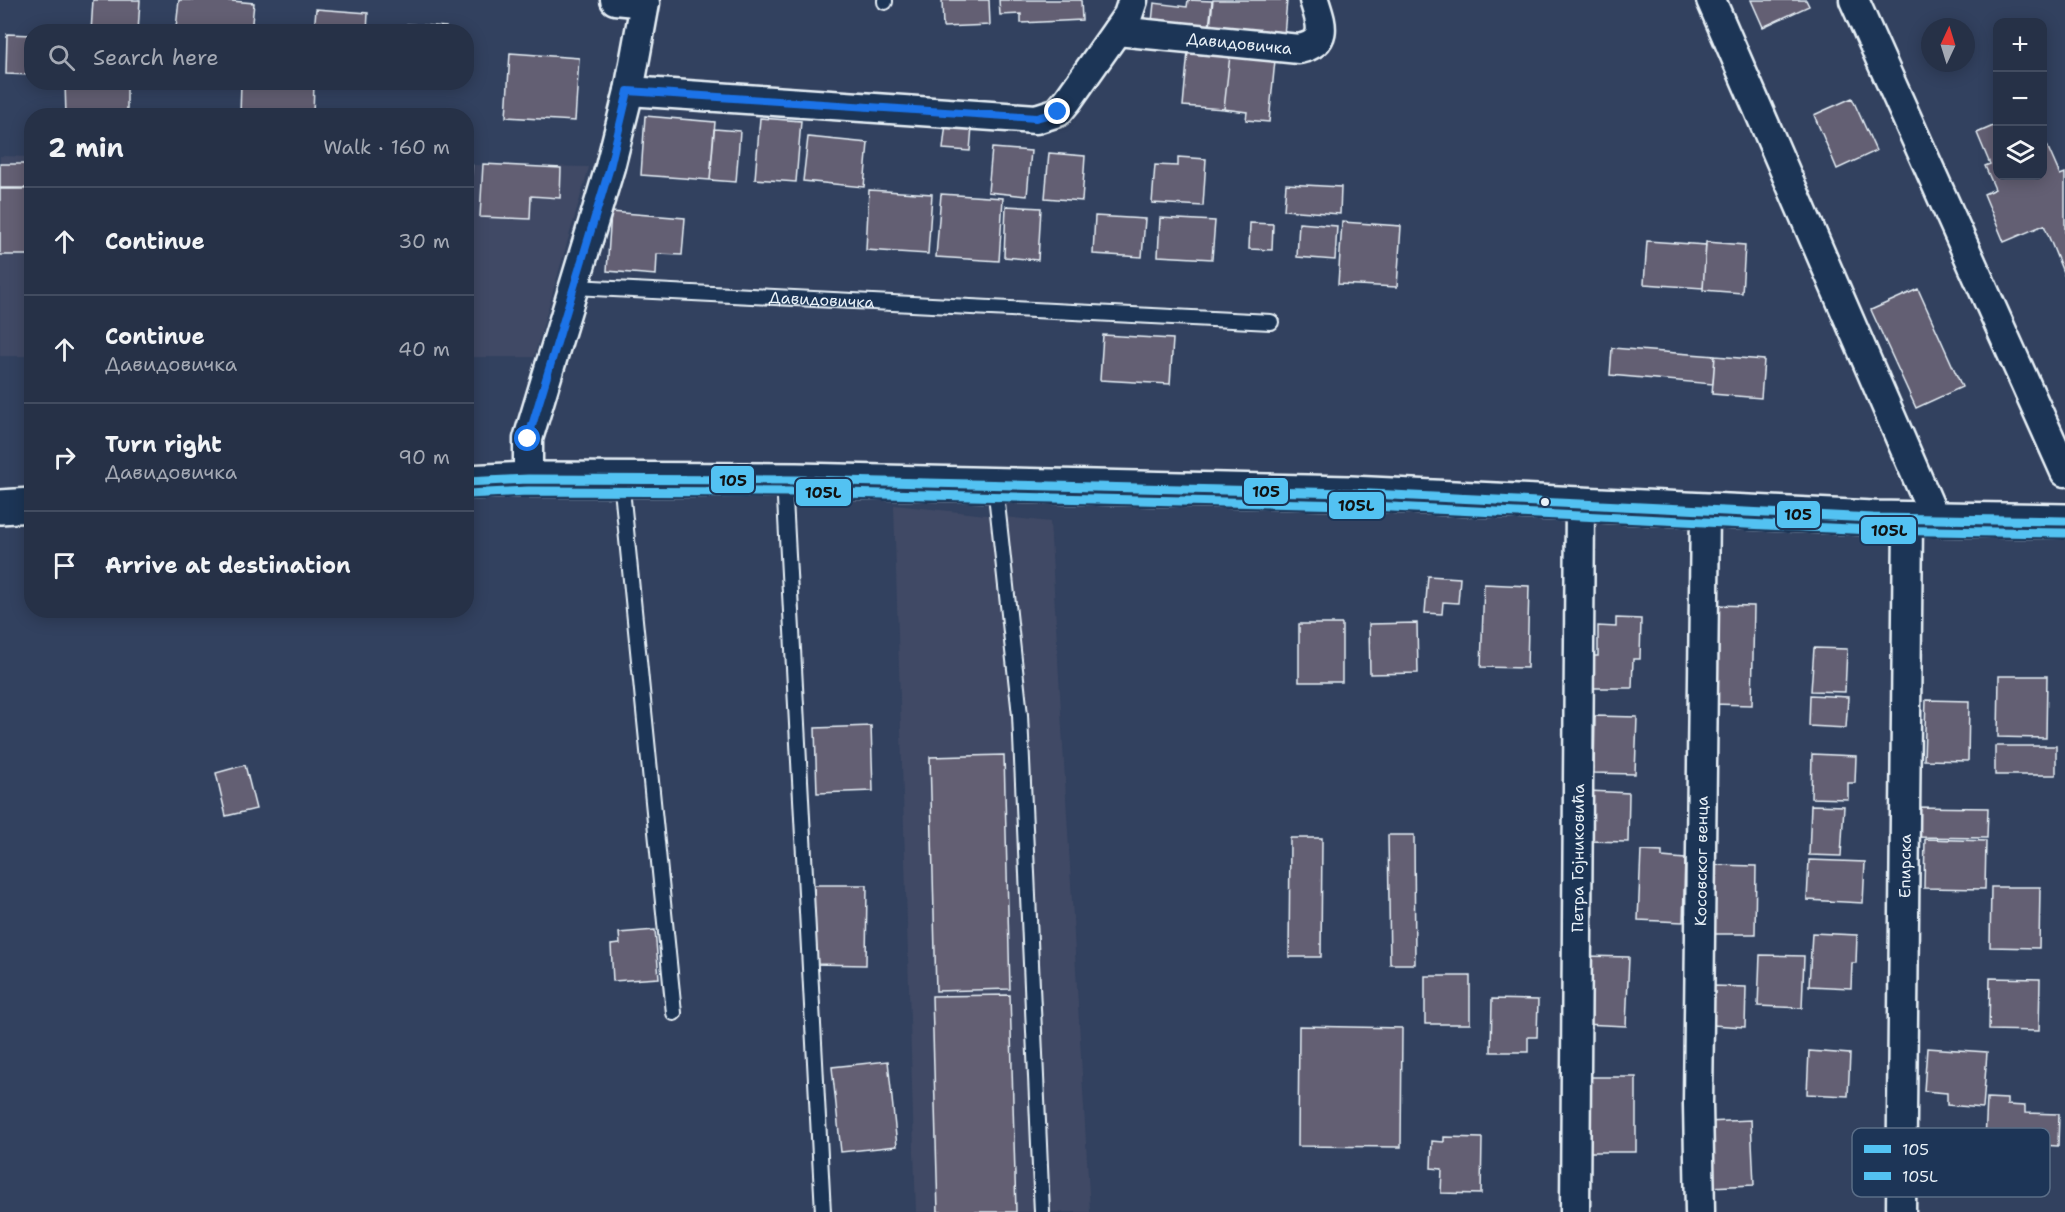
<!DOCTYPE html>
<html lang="en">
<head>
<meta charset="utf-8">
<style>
	:root { --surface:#263147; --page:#323d52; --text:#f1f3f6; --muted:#a4a9b4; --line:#424c60 }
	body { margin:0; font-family:"Shantell Sans",sans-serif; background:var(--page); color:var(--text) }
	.controls { position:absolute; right:18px; top:18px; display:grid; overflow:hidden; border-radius:12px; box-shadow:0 3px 15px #0003 }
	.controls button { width:54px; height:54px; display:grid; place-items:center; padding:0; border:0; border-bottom:2px solid var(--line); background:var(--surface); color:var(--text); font:30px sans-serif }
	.compass { position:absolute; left:1921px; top:18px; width:54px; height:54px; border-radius:50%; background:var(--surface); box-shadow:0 3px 15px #0003; rotate:4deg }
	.stop { position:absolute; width:18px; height:18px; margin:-14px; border:4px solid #1a73e8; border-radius:50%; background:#fff }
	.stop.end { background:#1a73e8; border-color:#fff; box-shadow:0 2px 6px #0008 }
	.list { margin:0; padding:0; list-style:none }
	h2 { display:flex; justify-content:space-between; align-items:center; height:78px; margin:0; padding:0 24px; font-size:26px }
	h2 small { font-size:20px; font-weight:400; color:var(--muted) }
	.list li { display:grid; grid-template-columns:39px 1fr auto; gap:18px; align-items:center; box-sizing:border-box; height:108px; padding:0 24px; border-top:2px solid var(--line) }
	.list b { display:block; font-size:22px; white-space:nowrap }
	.list p { margin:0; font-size:20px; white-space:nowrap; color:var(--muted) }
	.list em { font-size:20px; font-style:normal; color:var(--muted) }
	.icon { flex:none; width:33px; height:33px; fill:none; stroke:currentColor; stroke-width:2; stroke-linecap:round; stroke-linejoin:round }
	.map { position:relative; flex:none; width:2065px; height:1212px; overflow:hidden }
	.search { position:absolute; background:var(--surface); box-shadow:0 3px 15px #0003; left:24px; top:24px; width:450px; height:66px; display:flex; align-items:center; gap:15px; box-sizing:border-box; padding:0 21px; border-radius:24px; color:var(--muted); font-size:22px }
	.panel { position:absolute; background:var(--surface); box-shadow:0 3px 15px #0003; left:24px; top:108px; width:450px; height:510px; border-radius:24px }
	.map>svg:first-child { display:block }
	.built { fill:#414a65 }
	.building { fill:#635e73; stroke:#e8f1f8; stroke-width:1.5 }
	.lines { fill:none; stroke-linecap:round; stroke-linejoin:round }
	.lane-casing { stroke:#e8f1f8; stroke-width:18 }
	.street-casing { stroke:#e8f1f8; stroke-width:33 }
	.secondary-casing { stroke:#e8f1f8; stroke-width:38 }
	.lane { stroke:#1d3557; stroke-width:14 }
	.street { stroke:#1d3557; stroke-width:28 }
	.secondary { stroke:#1d3557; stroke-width:33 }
	.bus-1-casing { stroke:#1d3557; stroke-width:14 }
	.bus-2-casing { stroke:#1d3557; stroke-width:14 }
	.bus-1 { stroke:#53c2f2; stroke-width:9 }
	.bus-2 { stroke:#53c2f2; stroke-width:9 }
	.route { stroke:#1a73e8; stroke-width:8 }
	.bus-dot { fill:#e8f1f8; stroke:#1d3557; stroke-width:2 }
	.labels { text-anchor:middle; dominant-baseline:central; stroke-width:4.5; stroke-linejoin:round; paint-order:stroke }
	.street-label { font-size:16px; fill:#e8f1f8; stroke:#1d3557 }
	.key { fill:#1d3557; stroke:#5a6d87; stroke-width:1.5 }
	.key-label { font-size:16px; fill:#e8f1f8 }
	.line-badge { stroke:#1d3557; stroke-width:2 }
	.pale-badge-label { font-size:16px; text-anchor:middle; font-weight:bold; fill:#111 }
</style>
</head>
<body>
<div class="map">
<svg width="2065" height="1212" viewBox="0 0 2065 1212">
	<rect width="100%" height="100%" fill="#32415f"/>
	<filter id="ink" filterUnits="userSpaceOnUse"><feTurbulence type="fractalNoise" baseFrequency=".0167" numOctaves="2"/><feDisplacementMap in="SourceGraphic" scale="12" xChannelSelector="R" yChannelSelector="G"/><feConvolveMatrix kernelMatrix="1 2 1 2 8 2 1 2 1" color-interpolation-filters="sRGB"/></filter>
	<g filter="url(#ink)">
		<!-- built -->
		<path class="built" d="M0,156l31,1v199h-31z
			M467,165l122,2 -55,190h-67z
			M894,505l156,17 40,690h-174z"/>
		<!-- building -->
		<path class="building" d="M93,0h47l-2,32h-47z
			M179,0h41l34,3 -3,29h-60l1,-3 -16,-1z
			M942,0h47l1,25 -47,2z
			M999,0h82l1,20 -61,3v-9l-21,1z
			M1188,0l24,1 -3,27 -57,-6 2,-19 33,4z
			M1213,0h74l-3,36 -74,-8z
			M1751,0h55l3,6 -46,21z
			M316,9l52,4 -1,19h-53z
			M407,24l39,3v5h-39z
			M7,34l25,1v40l-26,-1z
			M1188,51l42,4 -6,54 -41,-3z
			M510,53l69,5 -4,63 -69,-4z
			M1230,55l45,5 -6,62 -23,-2 1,-8 -23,-3z
			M65,82h62v34h-61z
			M241,82h73l-1,34h-73z
			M1852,98l24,53 -39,18 -23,-54z
			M645,116l70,6 -5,58 -69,-5z
			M760,118l41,3 -5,61 -41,-3z
			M946,123l26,3 -2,25 -27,-2z
			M1998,124v52h44v-42l18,41 5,-2v104l-21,-52 -40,17 -20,-48 11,-5 -10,-23 5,-2 -13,-31z
			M714,129l26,2 -4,51 -26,-2z
			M808,137l60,6 -4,44 -61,-6z
			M992,148l39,3 -4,45 -39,-4z
			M1049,153l36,3 -3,45 -37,-3z
			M1178,157l28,2 -3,47 -51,-3 3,-38 23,1z
			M0,164h32v24h-32z
			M483,164l78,4 -1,30 -29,-2 -1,23 -50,-2z
			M466,165h6l-3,48h-3z
			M1286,184l55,3 -1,27 -56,-4z
			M0,189h32v66h-32z
			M869,190l63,4 -4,60 -62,-4z
			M941,194l62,4 -4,63 -63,-4z
			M1006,206l35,2 -3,52 -34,-3z
			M611,212l74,6 -3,37 -25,-1 -1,21 -49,-4z
			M1095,216l50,3 -3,38 -49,-3z
			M1160,218l55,3 -3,38 -54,-3z
			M1342,222l59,4 -4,61 -59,-3z
			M1250,223l23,1 -1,26 -23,-1z
			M1299,223l38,3 -2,34 -38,-3z
			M1647,241l59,4 -3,43 -59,-4z
			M1706,242l39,3 -3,48 -39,-3z
			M1918,289l44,98 -46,21 -45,-98z
			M1103,335l70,4 -3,45 -70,-4z
			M1612,348l103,8 -2,28 -103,-9z
			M1715,356l49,4 -3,38 -49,-4z
			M1428,576l32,2 -2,25 -15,-1 -1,12 -17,-1z
			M1484,584l45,2 -2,82 -46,-1z
			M1713,605l41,1 -2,99 -40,-1z
			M1616,618l25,1 -1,40h-7l-1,29h-40l1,-32h5v-30l18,1z
			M1417,623l1,50 -48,1 -1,-50z
			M1299,624h43v58h-43z
			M1814,648l33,1 -2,43 -34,-1z
			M1999,676h48l-1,62 -48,-1z
			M1810,695l38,2 -2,31 -37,-2z
			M1926,700l43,1 -1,60 -44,-1z
			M1595,716l42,1 -2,57 -41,-1z
			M871,726l2,65 -56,2 -2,-65z
			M1995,746h61v29h-61z
			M1812,754l44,2 -1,27h-7v16l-37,-1z
			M1004,755l6,234 -74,2 -6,-234z
			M245,765l11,44 -30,7 -10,-43z
			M1589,791l40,2 -1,49 -41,-1z
			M1811,805l33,1 -3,50 -32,-1z
			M1913,807l75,1 -1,30 -75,-1z
			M1388,835h26l1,129h-25z
			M1290,838h32l-1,119h-32z
			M1925,839l61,2 -1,48 -61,-1z
			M1641,851l21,1v5l23,2 -2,63 -45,-2z
			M1809,860l56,2 -2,41 -56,-3z
			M1716,865l40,1 -1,68h-41z
			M814,885h53l-1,80 -53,-1z
			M1991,887h49l-1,61 -49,-1z
			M655,930l4,48 -46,3 -2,-36 9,-1 -1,-11z
			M1812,933l45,2 -1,28h-4l-1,25 -42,-2z
			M1760,955l44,1 -2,52 -44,-2z
			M1585,956l44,1 -3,69 -43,-2z
			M1425,976h45v48h-45z
			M1990,978l50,1 -1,52 -50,-1z
			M1713,986l33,1 -1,40 -33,-2z
			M1010,995l6,217h-78l-6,-216z
			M1492,999l46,1 -1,37h-9v15h-37z
			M1299,1026l103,2 -1,119 -103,-1z
			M1927,1048l60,4 -4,56 -36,-3v-12l-23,-2z
			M1809,1051l41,3 -2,42 -41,-2z
			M888,1061l9,85 -56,6 -9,-85z
			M1591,1077h45v75h-46z
			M1987,1098l20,1v6l18,1v7l34,1 -1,32 -73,-4z
			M1751,1120l3,65 -45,2 -3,-65z
			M1444,1137l38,1 -1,56 -40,-1 1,-24 -11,-1 1,-27 12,1z"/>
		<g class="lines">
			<defs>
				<g id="lane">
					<path d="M885,0v2"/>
					<path id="s1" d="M574,287l697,35"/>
					<path d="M621,479l53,534"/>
					<path d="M784,480l39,732"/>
					<path d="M995,485l25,230 22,497"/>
				</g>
				<g id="street">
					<path d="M1711,0l225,521"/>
					<path d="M1854,0l211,472"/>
					<path id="s2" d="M1117,31l182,18c31,-7 22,-26 15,-49"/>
					<path d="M629,91l407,28 22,-7 10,-12 60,-85 5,-15"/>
					<path d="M528,479v-40l82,-272 19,-76 16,-88 -30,-3"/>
					<path id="s3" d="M1575,1212l5,-709"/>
					<path id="s4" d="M1700,1212l-2,-108 7,-594"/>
					<path id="s5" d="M1901,1212l7,-692"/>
				</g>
				<path id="secondary" d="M466,482l62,-3 269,1 553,13 523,25 192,3
					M0,507l32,-2"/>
			</defs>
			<!-- lane casing -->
			<use href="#lane" class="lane-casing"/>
			<!-- street casing -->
			<use href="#street" class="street-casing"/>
			<!-- secondary casing -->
			<use href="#secondary" class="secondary-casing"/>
			<!-- lane -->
			<use href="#lane" class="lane"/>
			<!-- street -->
			<use href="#street" class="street"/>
			<!-- secondary -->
			<use href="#secondary" class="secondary"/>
			<defs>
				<path id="bus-1" d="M466,482l62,-3 269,1 553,13 523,25 192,3"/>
				<path id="bus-2" d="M467,494l61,-3 269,1 553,13 522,25 193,3"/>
			</defs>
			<!-- bus-1 casing -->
			<use href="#bus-1" class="bus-1-casing"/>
			<!-- bus-2 casing -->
			<use href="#bus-2" class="bus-2-casing"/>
			<!-- bus-1 -->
			<use href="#bus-1" class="bus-1"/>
			<!-- bus-2 -->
			<use href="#bus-2" class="bus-2"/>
		</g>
	</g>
	<g class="lines" filter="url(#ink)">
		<!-- route -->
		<path class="route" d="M528,439l82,-272 18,-76 408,27 22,-6"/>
	</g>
	<!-- markers -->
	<circle class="bus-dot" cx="1545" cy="502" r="5"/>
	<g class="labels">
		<!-- street labels -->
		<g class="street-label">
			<text stroke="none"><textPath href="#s2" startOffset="123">Давидовичка</textPath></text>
			<text stroke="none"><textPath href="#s1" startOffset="248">Давидовичка</textPath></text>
			<text stroke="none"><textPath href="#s3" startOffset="354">Петра Гојниковића</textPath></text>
			<text stroke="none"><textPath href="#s4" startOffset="351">Косовског венца</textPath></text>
			<text stroke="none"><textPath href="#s5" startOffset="346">Епирска</textPath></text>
		</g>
	</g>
	<!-- legend -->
	<rect x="1852" y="1128" width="198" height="69" rx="9" class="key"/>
	<rect x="1864" y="1145" width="27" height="8" fill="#53c2f2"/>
	<rect x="1864" y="1172" width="27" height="8" fill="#53c2f2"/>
	<g class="key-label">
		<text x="1902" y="1155">105</text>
		<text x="1902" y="1182">105L</text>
	</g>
	<g class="line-badge">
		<rect x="710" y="465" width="45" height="29" rx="6" fill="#53c2f2"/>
		<rect x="1243" y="477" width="46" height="28" rx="6" fill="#53c2f2"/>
		<rect x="795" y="478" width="57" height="29" rx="6" fill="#53c2f2"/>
		<rect x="1328" y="491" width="57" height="29" rx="6" fill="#53c2f2"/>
		<rect x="1776" y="500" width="45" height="29" rx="6" fill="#53c2f2"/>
		<rect x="1860" y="516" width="57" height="29" rx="6" fill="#53c2f2"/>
	</g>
	<g class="pale-badge-label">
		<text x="733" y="486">105</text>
		<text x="1266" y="497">105</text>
		<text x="823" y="498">105L</text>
		<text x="1356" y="511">105L</text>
		<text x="1798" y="520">105</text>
		<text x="1889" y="536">105L</text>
	</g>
</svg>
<div class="controls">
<button>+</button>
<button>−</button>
<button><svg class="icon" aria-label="layers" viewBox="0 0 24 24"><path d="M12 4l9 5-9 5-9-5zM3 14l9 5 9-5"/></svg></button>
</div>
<svg class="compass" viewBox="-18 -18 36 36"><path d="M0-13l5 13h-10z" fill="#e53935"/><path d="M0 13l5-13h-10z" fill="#a4a9b4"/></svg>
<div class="stop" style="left:528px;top:439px"></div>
<div class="stop end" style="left:1058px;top:112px"></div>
<div class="search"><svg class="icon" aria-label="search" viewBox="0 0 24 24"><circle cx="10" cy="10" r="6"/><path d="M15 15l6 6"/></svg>Search here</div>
<section class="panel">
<h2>2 min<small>Walk · 160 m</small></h2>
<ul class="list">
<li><svg class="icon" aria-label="ahead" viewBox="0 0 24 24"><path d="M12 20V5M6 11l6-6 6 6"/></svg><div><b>Continue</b></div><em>30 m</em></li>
<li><svg class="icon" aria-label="ahead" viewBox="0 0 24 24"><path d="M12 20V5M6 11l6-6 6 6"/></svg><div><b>Continue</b><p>Давидовичка</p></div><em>40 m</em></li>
<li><svg class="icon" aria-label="right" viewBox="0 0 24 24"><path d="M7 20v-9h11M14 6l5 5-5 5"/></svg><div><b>Turn right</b><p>Давидовичка</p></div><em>90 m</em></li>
<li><svg class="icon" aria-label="arrive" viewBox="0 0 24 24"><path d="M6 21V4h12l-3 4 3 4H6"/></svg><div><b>Arrive at destination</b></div></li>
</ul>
</section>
</div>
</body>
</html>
